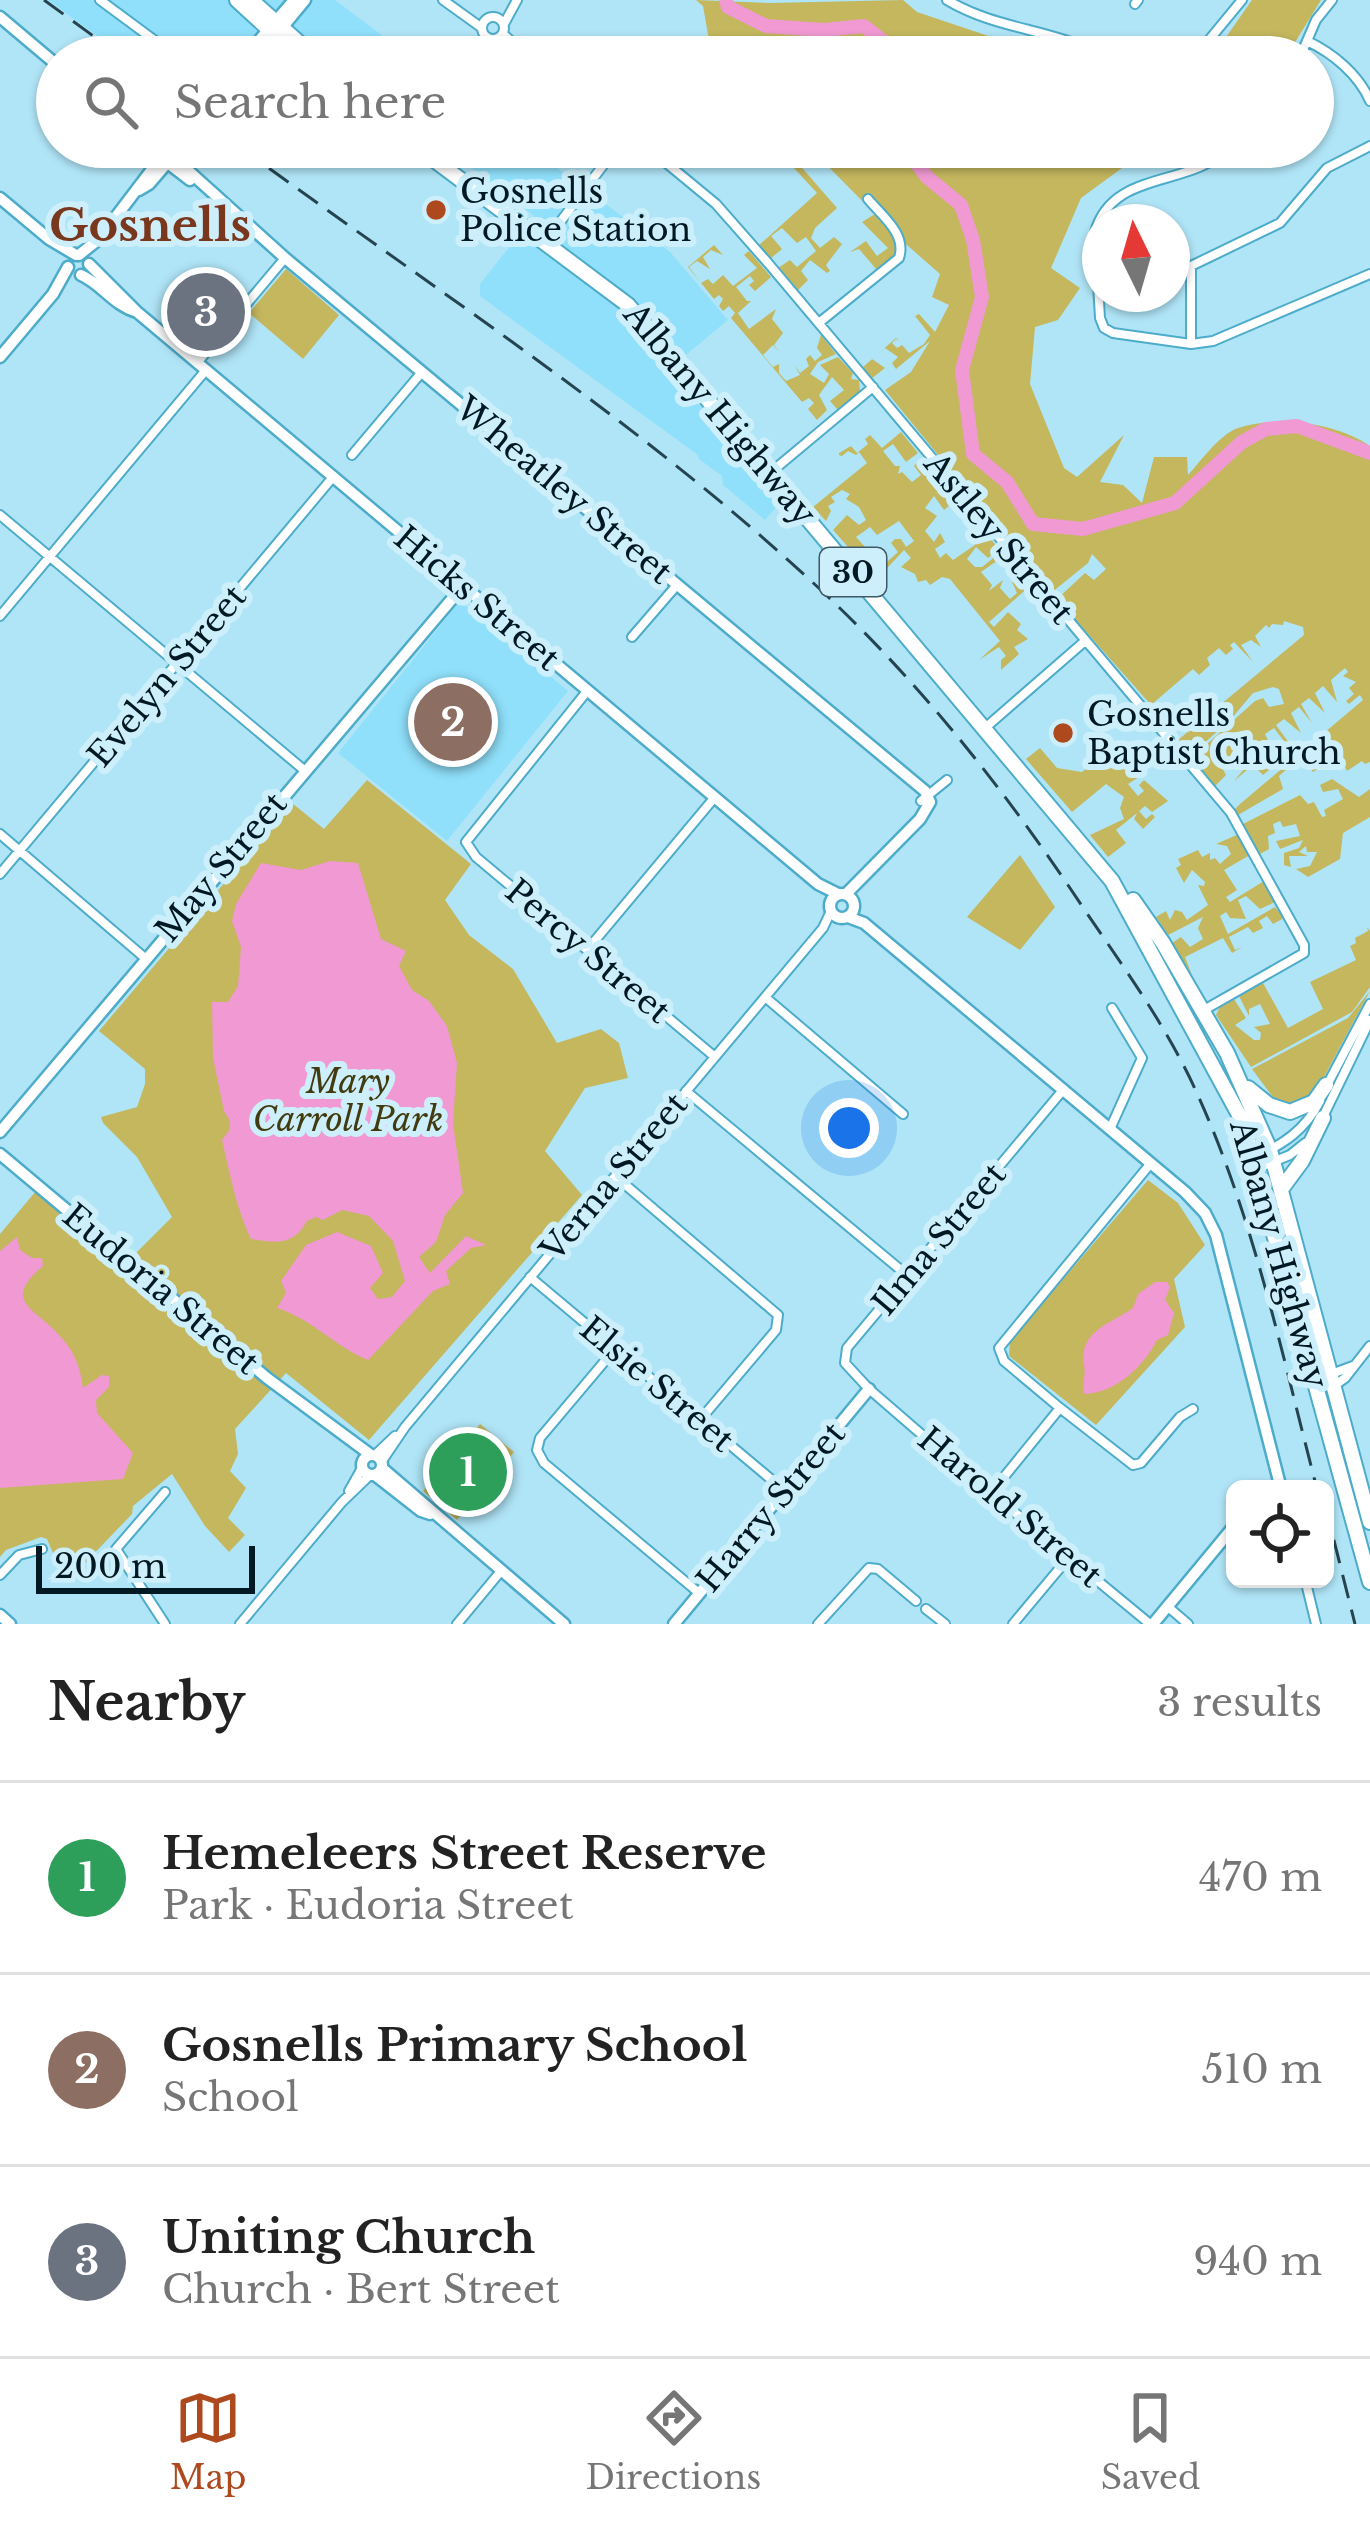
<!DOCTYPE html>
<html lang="en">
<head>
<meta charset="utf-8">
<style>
	:root { --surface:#fff; --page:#f2f2f2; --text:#222; --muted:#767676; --line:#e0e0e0; --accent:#ae481d }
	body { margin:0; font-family:"Libre Baskerville",serif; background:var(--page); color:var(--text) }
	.controls { position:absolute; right:36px; bottom:36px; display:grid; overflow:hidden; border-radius:18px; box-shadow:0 3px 9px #0004 }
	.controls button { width:108px; height:108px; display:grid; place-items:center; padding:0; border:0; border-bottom:3px solid var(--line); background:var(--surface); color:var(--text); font:60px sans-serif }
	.compass { position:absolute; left:1082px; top:204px; width:108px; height:108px; border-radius:50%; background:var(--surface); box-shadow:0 3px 9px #0004; rotate:355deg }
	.scale { position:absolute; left:36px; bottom:30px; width:219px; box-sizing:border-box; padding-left:12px; border:6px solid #001922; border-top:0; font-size:33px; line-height:42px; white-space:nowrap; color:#001922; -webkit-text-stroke:9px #cdeffb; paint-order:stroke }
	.you { position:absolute; left:849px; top:1128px; width:42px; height:42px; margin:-30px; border:9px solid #fff; border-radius:50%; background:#1a73e8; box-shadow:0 0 0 18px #1a73e833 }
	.badge { display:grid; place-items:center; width:78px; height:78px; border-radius:50%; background:var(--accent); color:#fff; font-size:39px; font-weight:700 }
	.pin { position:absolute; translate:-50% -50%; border:6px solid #fff; box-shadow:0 3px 12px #0006 }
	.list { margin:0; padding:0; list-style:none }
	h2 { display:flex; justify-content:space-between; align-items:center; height:156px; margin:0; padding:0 48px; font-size:51px }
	h2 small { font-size:39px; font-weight:400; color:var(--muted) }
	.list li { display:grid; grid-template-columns:78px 1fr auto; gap:36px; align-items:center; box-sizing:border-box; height:192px; padding:0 48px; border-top:3px solid var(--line) }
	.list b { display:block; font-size:45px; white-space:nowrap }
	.list p { margin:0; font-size:39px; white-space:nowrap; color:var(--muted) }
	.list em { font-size:39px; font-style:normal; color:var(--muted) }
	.icon { flex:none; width:66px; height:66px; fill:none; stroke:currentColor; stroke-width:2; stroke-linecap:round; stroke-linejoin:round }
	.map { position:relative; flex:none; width:1370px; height:1624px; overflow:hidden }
	.search { position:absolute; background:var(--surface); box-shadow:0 3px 9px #0004; left:36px; right:36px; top:36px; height:132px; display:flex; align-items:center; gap:30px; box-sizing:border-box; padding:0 42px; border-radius:66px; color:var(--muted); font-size:45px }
	.sheet { height:732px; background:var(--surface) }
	nav { display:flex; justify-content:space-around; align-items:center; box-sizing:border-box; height:168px; border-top:3px solid var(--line); background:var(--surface); font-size:33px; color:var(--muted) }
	nav a { display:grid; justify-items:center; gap:6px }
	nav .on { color:var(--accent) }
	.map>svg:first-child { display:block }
	.built { fill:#90e0fb }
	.green { fill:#c4b75e }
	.water { fill:#f099d2 }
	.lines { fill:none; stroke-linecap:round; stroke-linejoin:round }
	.river { stroke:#f099d2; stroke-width:14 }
	.street-casing { stroke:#4cacc9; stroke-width:12 }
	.secondary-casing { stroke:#4cacc9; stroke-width:15 }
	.highway-casing { stroke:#4cacc9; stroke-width:18 }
	.street { stroke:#fff; stroke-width:8 }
	.secondary { stroke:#fff; stroke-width:10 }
	.highway { stroke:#fff; stroke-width:14 }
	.rail { stroke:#25444f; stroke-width:3; stroke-dasharray:24 12; stroke-linecap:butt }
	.poi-dot { fill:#ae481d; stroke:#cdeffb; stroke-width:4.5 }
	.labels { text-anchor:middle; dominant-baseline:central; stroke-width:12; stroke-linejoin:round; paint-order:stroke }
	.shield { fill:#cdeffb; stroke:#3e5963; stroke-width:3 }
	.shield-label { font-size:30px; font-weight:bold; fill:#001922 }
	.poi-label { font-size:33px; fill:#001922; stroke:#cdeffb; text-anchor:start }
	.street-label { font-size:33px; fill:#001922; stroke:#cdeffb }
	.park-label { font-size:33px; font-style:italic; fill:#423b0f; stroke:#cdeffb }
	.district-label { font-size:45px; font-weight:bold; fill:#79371d; stroke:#cdeffb }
</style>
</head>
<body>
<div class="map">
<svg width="1370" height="1624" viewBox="0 0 1370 1624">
	<rect width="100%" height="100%" fill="#b0e5f7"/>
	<!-- built -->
	<path class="built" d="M48,0h287l76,57h-84l-28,-25 -30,-3 -26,28h-117z
		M444,147h85l141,105 58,68 -59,49 112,133 -16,18 -42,-35 -1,-9 -23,-17 -1,-4 -218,-159v-12l54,-68z
		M460,601l108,90 -121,150 -109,-88z"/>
	<!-- green -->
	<path class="green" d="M696,0l73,3 134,-3 14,12 134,45h-339l-9,-51z
		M1252,0h69l-35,57h-74z
		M775,147l15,7 47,54 -22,20 -4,10 9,10 14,-11 8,7 -16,21 4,6 -3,2 -17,-13 -9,11 7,9 -10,10 -20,-22 12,-8 7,7 19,-16 -10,-14 -9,6 -15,-15 -11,8 11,13 -12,10 -12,-13 59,-53 -36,-39 -7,3 5,-5z
		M809,147h406l-93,21 -41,30 -30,70 29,20 -22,32 -23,7 -5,57 34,84 13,9 47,-42 -24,47 23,3 19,18 12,-46h33l1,18c13,-14 32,-41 50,-47 40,-13 99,-5 132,18v316l-5,2 -3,-3 -15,10 -7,-16 -27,17 -9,-11h-8l-17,15 4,13 -45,26 -4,-5 6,-6 123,-104 -3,-5 -11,9 -3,-3 8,-7 -5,-6 7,-6 -13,-6 5,-4 -3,-4 -14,12 6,22 -14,-16 -8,7 10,20 -16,-15 -8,6 11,19 -13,-16 -8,6 10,20 -17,-14 -8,6 13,18 -2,2 -13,-17 -9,6 10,21 -16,-14 -8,6 14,20 7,-6 3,4 -12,10 -10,-10 -19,16 11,-13 -11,-13 -14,9 6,11 -11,11 -20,-23 5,-8 -4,-1 59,-53 8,-3 6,9 15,-3 -5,-15 -6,-2 -20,6 -22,26 -39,35 -4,1 -10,-15 126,-105 -1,-8 -19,-6 -1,4 -11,-1 -3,4 -3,-3 -11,11 6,11 -10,-7 -10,5 12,17 -19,-20 -4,3 3,4 -7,6 -7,-7 -12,10 3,7 -11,10 -6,-6 -42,36 -94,-106 28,-26 9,7 12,-11 -14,-15 -4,9 -37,30 -166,-203 26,-18 19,-31 -34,28 -4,-6 6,-6 -13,-9 -13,11 13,9 -14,11 -9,-11 34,-30 4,3 -4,-2 -4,4 5,5 5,-3 7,8 15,-9 6,-9 -15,-19 4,-2 16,18 14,-27 -17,-8 8,-23 -41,-36 -1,13 -21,19 -18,-21 -9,3 16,-11 11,15 11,-8 -26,-26 13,-8z
		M714,245l9,10 -12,-5 -8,7 7,12 -13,-8 -8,6 12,16 7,-4 5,5 10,-9 10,11 24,-18 -13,-13 5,-4 22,26 -16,14 -6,-6 5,-4 -4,-5 -14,11 11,14h4l-13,12 11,16 27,-20 -4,10 11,14 -9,12 5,7 -6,-7 -10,10 10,12 6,-3v9l7,8 14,-6 -6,-11 6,9 9,-7 -3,-7 4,-4 5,6 7,-6 -5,-7 4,-13 15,19 -18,8 -8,12 14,9 5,-9 -9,-9 18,-8 15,16 -2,6 8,1 1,11 -22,19 -8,-9 14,-11 -12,-13 -13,18 8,15 -10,10 -9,-11 6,-6 -5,-5 -7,4 -71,-84 4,-5 -6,-7 -6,5 -4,-5 4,-7 -4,-4 -5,4 -26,-32z
		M286,269l53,46 -36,44 -54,-46z
		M901,432l17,21 -12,9 -13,-18 -10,7 12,15h5l-2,8 4,-2 10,10 9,-7 -7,-9 8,-8 35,41 -13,11 -10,-14 -9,12 12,8 -12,15 9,11 6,-9 5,9 10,-7 -20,14 5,9 6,-5 7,7 22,-15 -6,-13 9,-8 21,25 -11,9 -12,-11 -9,12 8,8h7l15,-12 4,3 -20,14 11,13 -3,6 14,-11 -3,8 10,11 7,-6 -5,-11 9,-8 10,11 -42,37 5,5 14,-15 13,12 -4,6 11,9 -14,8 5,7 -18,16v-10l5,-4 -7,-9 -20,13 21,-19 -50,-62 -8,-2 -12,8 -4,-5 -8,2 -3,-8 -14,-7 10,-9 -7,-8 -28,30 -16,-18 17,-13 10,13 11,-10 -7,-9 4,-4h6l5,8 8,-6 -15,-20 -22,14 -7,-8 -14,10 10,11 -9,9 -24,-27 14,-15 12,10 7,-5 -7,-13 -13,-8 4,-5 -8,-4 -11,7 4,5 -7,4 3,5 -5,10 -13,-14 54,-44 -8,-11 -3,3 -8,-4 -6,5 -3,-1v-2l12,-7 6,7 11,-9 -3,-5 5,-4 12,13z
		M1040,748l17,20 25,4 24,-19 20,16 19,-20 -8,11 10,12 -19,12 10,12 6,-5 -5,-6 5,-5 24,21 -16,11 -7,-6 -6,5 7,8 6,-5 3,3 -12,12 -9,-10 3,-6 -21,17 10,13 -18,14 -18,-22 34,-16 -4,-11 4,-11 -18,-13 -34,28 -46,-53z
		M1332,779l27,18 11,-8v28l-27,16 -3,26 -32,18 -12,-8 14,-3 7,-14h-10l-1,-6 -7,6 9,4h-19l2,11 -7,-2v-12l15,-5 4,-8 -23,9 -4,-8 24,-5 -4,-12 -13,3 -3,-6 -7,3 2,9 -7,3 1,13 -9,5 -17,-30 57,-29 8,9 6,-2 8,15 4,-1 -2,-6 19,-11 -5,-10 -15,3 -3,-7z
		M367,780l104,84 -26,36 24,35 44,34 44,74 44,-14 18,14 9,35 -43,10 -40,63 37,44 -213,245 -83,-67 -51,56 3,25 -8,17 16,17 -18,30 17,17 -16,17 -24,-26 -33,-52 -39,32 -1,8 -48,50 -22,10 -15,-35 -6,-2 -35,13 -6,7v-323l36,-43 86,76 50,-50 -35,-60 -34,-34 -2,-6 36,-10 8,-23v-15l-46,-38 193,-228 32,26z
		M1239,834l11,21 -26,15 13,20 -11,7 4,5 34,-21 11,21 -15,7 -14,-13 -8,4 8,19 -16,-1 -4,-6 -6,4 8,18 47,-27 9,11 -11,6 -6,-8 -8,5 4,7 -10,5 -5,-6 -19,10 6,13 7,-3 -10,6 -9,-15 -38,19 7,18 -20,-32 9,-6 9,10 13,-8 -5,-11 5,-11 -35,18 -12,-18 10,-6 4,9 5,-10 7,2 5,8 21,-15 -10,-20 6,1 1,-4 -13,-12 -8,13 -8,-15 5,-3 -3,-6 20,-9 4,7 8,-4v7l5,-2 5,6 11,-10 -4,-8 -11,-2z
		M1020,855l35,52 -35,43 -53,-33z
		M1367,927l3,4v56l-18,25 -101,55 -35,-52 4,-8 14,-8 12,19 -11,7 19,15h6l1,-7 -7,-6 16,-3 -10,-20 -11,5v7l-10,-20 24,-13 25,45 35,-19 -13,-27 46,-22 -6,-14 6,-3 -1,-5 13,-7z
		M1370,991l-54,101 -22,17 -19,-9 -23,-31 96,-51z
		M1148,1180l30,23 27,42 -31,34 11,48 -89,98 -87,-69 1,-15z
		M480,1424l34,28 -57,68 -34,-29z"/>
	<!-- water -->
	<path class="water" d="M330,861l28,2 23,76 25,12 -7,15 13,24 17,11 18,25 10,37 -4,61 10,69 -18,22 -9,27 -17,15 11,16 36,-37 20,9 -15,3 -25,23 4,13 -17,7 -65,69c-34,-14 -56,-41 -91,-52l9,-15 -5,-12 25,-36 31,-13 34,14 12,27 -13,15 8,11 14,-2 13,-16 -12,-40 -24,-25 -27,-6 -19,10 -7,-3 -9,4c-14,25 -31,22 -56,18 -15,-31 -21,-65 -29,-99l7,-9 1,-10 -6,-10 -11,-53 -1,-56h16l10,-16 3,-39 -9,-26 4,-17 25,-41 40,7z
		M17,1237l3,13 12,8h10l1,8c-43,36 -7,42 17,70 15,16 20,31 23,52l19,-13 7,1v11l-13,13 1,13 36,40 -10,26 -123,9v-237z
		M1155,1282h12l3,5 -5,13 9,13 -6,22 -11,5c-14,27 -41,53 -73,54 -2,-10 2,-19 0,-30 -5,-33 26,-40 49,-56l5,-14z"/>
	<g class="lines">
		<!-- river -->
		<path class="river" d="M726,0l2,7 38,19 58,4 40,-4 39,31
			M904,147l23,30 34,28 12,35 9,57 -20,73 11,84 34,28 26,42 50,5 92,-26 67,-61 24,-13 31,-3 73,27"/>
		<defs>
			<path id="street" d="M100,0l77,57
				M443,0l39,28
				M947,0c50,30 104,28 159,57
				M1135,4l3,-4
				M482 28a11 11 0 1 1 22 0a11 11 0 1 1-22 0Z
				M504,24l13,-24
				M503,34l26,23
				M495,40l23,17
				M1307,41c26,12 52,34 63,60
				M1195,57l47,-57
				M1300,57l16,-37 16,-20
				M647,147l69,57 52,59 463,550 73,132v8l-100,57
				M1228,147c-36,42 -115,21 -133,85l5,86 4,10 9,5 78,11 22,-3 157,-67
				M545,242l72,-95
				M820,322l79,-64c8,-24 -17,-42 -31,-59
				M1191,344v-78l89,-43 47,-55 43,-22
				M197,363l88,-105
				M352,455l70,-83
				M770,473l103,-86
				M0,515l304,255
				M0,616l206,-246
				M632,637l45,-52
				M588,690l-122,152 10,15 239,200
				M985,728l100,-87
				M921,801l26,-21
				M0,834l145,124
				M0,874l333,-397
				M587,950l128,-153
				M765,997l138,117
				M1326,1087l44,-83
				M1063,1090l-216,258 -2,15 24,26 81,70 200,165
				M686,1091l222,185
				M1321,1121l49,-101
				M1110,1129l32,-71 -30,-50
				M1255,1157c29,-13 50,-27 65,-56
				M1258,1168l32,-13 15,-12
				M615,1176l163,139 -2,15 -76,90
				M530,1277l255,214
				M615,1349l-75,89 -3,12 7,13 155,130
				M1315,1380l38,-14
				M1331,1388l14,-10 25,-32
				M1060,1408l73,57 8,-2 39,-46 13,-8
				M375,1455l20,-19
				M382,1461l23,-34 418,-499 8,-17
				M349,1491l13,-23
				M165,1492l-49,57 49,75
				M991,1493l69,-85 -56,-47 -5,-13 152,-185
				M0,1575l19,-20 23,-6
				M1305,1579l11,45
				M1167,1606l21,18
				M926,1609l19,15
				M240,1624l102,-122 28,-27
				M457,1624l44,-53
				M818,1624l51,-56 9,1 38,32
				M1013,1624l57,-68"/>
			<path id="secondary" d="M0,17l57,48
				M245,57l49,-57
				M258,57l47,-57
				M147,147l43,33
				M162,147l123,111 640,533 5,11 -10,17 -74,75
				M139,190l10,-6 32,-37
				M0,198l49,41 27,16
				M79,255l20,-16 70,-92
				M89,264l48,48 681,572 20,10
				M81,275c22,10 32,30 56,37
				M0,357l53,-63 15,-27
				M830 906a12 12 0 1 1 24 0a12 12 0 1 1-24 0Z
				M848,917l16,6 321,269 20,21 11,22 64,250
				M0,1132l463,-546
				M0,1154l267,224 104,77
				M362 1465a10 10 0 1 1 20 0a10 10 0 1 1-20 0Z
				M382,1468l182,156
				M375,1475l46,36 9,3
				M0,1615l10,9
				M674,1624l195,-235
				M1153,1624l82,-99"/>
			<path id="highway" d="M237,0l62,57
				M251,0l64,57
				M417,147l211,158 484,576 131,241 127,460
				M1133,900l30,43 64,110 43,97 100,372
				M1248,1088l21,17 21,7 24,-10 12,-17
				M1282,1188l20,-27 21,-43"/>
		</defs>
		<!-- street casing -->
		<use href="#street" class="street-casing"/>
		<!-- secondary casing -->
		<use href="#secondary" class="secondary-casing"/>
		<!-- highway casing -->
		<use href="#highway" class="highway-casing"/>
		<!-- street -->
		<use href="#street" class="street"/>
		<!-- secondary -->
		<use href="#secondary" class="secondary"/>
		<!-- highway -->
		<use href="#highway" class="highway"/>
		<!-- rail -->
		<path class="rail" d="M44,0l78,57
			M240,147c196,144 405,278 583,445 99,93 184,201 259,314 40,59 84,119 114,185 58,127 86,264 121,398
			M1325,1505l30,119"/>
	</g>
	<!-- markers -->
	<g class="poi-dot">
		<circle cx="436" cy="210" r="12"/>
		<circle cx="1063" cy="733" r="12"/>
	</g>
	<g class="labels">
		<!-- shield labels -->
		<rect class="shield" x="820" y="548" width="66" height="48" rx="9"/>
		<g class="shield-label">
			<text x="853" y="572">30</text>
		</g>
		<!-- poi labels -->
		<g class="poi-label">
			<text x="460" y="191">Gosnells<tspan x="460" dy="38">Police Station</tspan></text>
			<text x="1087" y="714">Gosnells<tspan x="1087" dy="38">Baptist Church</tspan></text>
		</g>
		<!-- street labels -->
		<g class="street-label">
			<text transform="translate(720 414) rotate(50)">Albany Highway</text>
			<text transform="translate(564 490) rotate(40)">Wheatley Street</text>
			<text transform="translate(999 538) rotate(50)">Astley Street</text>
			<text transform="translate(477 598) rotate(40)">Hicks Street</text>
			<text transform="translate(167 676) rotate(-50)">Evelyn Street</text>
			<text transform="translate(221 867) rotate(-50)">May Street</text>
			<text transform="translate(588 951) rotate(40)">Percy Street</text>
			<text transform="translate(614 1177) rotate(-50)">Verna Street</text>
			<text transform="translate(939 1239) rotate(-50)">Ilma Street</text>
			<text transform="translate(1279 1254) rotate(74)">Albany Highway</text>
			<text transform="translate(161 1289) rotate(40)">Eudoria Street</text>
			<text transform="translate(657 1384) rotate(40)">Elsie Street</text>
			<text transform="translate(771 1507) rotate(-50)">Harry Street</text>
			<text transform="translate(1010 1507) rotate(40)">Harold Street</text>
		</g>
		<!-- park labels -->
		<g class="park-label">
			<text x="348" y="1081">Mary<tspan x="348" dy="38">Carroll Park</tspan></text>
		</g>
		<!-- district labels -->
		<g class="district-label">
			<text x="150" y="225">Gosnells</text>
		</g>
	</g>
</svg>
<div class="controls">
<button><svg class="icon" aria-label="locate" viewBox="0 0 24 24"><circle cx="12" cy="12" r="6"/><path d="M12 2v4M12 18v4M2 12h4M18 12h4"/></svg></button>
</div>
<svg class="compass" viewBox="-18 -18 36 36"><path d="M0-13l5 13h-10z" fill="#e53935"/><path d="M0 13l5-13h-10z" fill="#767676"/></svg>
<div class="scale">200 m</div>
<div class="you"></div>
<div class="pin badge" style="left:468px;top:1472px;background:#2e9e5b">1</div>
<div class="pin badge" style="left:453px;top:722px;background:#8d6e63">2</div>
<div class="pin badge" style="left:206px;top:312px;background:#6b7280">3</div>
<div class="search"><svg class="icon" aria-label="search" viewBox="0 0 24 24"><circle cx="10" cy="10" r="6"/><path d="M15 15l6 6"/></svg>Search here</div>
</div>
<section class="sheet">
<h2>Nearby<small>3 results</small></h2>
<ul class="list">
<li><span class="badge" style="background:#2e9e5b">1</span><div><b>Hemeleers Street Reserve</b><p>Park · Eudoria Street</p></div><em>470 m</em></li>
<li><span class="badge" style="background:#8d6e63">2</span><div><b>Gosnells Primary School</b><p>School</p></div><em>510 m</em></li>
<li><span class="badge" style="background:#6b7280">3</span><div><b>Uniting Church</b><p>Church · Bert Street</p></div><em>940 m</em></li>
</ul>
</section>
<nav>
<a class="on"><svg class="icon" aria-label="map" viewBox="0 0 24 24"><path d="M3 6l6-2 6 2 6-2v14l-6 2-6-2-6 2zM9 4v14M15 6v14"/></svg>Map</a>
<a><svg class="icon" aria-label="directions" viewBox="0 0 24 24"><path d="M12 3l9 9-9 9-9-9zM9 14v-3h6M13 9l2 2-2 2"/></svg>Directions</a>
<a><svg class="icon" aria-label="saved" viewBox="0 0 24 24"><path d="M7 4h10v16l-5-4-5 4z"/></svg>Saved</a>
</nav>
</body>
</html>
